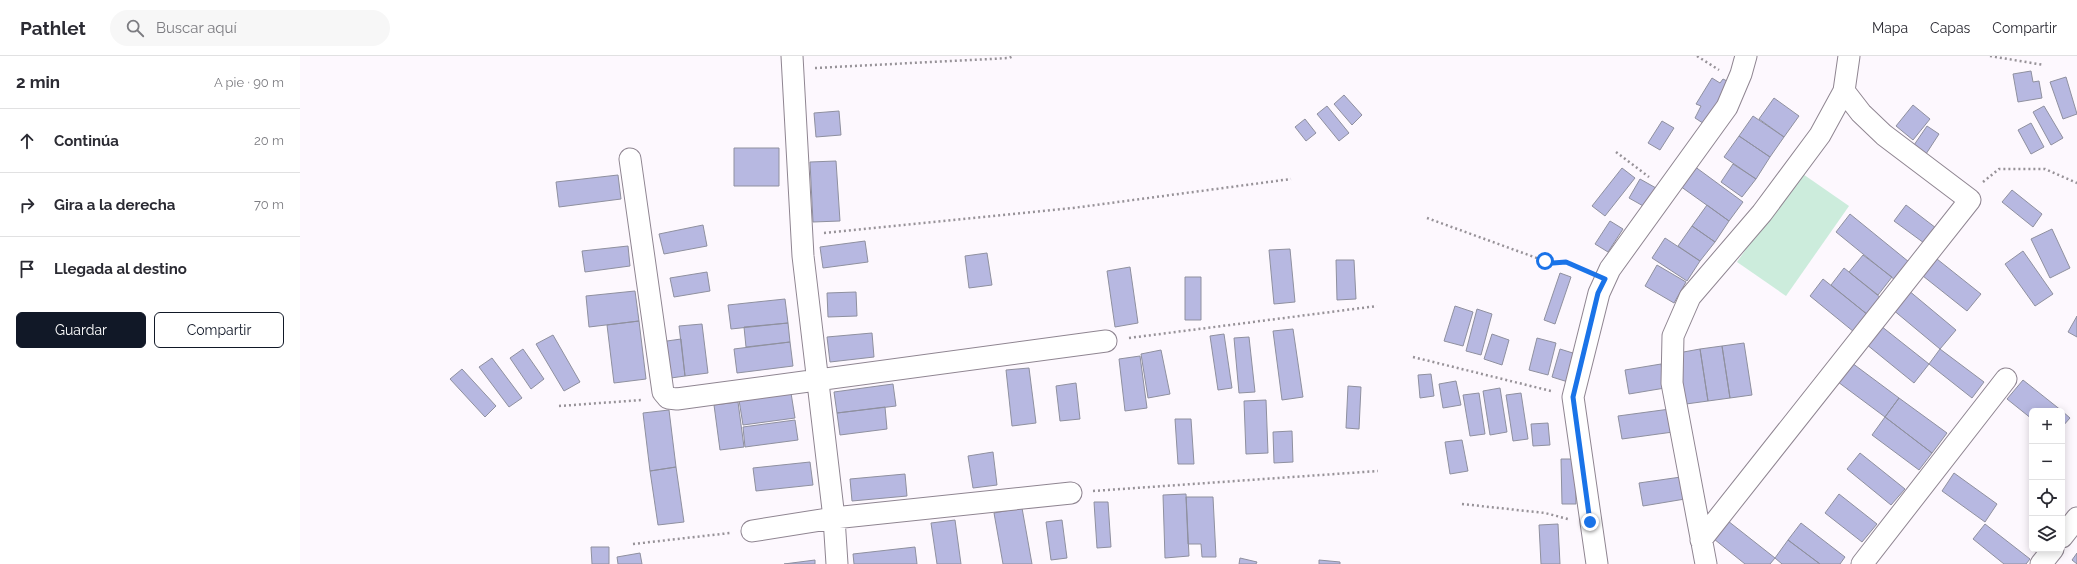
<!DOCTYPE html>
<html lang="es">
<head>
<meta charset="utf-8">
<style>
	:root { --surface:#fff; --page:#f7f7f7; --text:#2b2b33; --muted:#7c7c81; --line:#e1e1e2; --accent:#111827 }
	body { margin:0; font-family:Raleway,sans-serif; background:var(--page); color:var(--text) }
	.controls { position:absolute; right:12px; bottom:12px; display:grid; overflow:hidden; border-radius:6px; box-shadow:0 2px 10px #0003 }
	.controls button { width:36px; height:36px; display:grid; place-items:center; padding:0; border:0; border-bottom:1px solid var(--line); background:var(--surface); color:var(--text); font:20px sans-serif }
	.stop { position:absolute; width:12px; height:12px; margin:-9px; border:3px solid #1a73e8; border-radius:50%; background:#fff }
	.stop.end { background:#1a73e8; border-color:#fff; box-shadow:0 1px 4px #0008 }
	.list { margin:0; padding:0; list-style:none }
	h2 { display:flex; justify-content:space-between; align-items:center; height:52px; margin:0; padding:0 16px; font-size:17px }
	h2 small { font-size:13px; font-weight:400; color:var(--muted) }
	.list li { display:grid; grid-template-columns:26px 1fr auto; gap:12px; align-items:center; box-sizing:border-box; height:64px; padding:0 16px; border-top:1px solid var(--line) }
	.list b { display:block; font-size:15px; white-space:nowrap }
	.list em { font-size:13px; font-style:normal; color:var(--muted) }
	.actions { display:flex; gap:8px; padding:12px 16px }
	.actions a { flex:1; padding:9px 0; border:1px solid var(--accent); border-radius:6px; text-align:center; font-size:14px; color:var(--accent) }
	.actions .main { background:var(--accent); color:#fff }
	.icon { flex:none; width:22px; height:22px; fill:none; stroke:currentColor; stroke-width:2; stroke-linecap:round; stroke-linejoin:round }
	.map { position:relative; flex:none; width:1777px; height:508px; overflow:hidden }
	header { display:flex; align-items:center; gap:24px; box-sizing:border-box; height:56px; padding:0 20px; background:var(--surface); border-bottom:1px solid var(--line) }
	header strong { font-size:19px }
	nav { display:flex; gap:22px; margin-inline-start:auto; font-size:14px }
	.search { width:280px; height:36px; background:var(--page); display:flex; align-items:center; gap:10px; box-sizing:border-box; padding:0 14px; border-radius:22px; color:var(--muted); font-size:15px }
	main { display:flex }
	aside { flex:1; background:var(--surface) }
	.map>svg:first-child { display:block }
	.green { fill:#ccecdc }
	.building { fill:#b7b8e1; stroke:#8f909f }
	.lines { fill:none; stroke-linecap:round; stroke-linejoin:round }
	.street-casing { stroke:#8f8591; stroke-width:23 }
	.path { stroke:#979298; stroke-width:2.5; stroke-dasharray:2 3; stroke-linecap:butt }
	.street { stroke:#fff; stroke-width:21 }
	.route { stroke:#1a73e8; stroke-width:5 }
</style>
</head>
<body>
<header>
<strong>Pathlet</strong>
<div class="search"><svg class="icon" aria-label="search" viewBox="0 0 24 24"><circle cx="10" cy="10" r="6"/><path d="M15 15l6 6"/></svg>Buscar aquí</div>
<nav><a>Mapa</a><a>Capas</a><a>Compartir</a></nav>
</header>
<main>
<aside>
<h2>2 min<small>A pie · 90 m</small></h2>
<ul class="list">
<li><svg class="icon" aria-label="ahead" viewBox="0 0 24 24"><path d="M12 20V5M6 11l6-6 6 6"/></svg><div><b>Continúa</b></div><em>20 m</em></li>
<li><svg class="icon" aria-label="right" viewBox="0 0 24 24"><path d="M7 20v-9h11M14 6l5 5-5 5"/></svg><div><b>Gira a la derecha</b></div><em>70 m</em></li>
<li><svg class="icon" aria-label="arrive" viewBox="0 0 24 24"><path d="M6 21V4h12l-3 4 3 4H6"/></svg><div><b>Llegada al destino</b></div></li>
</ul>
<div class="actions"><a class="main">Guardar</a><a>Compartir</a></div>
</aside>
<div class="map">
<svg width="1777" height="508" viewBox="0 0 1777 508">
	<rect width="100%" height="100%" fill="#fdf8fe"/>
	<!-- green -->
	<path class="green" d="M1500,116l49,34 -63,90 -49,-34z"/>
	<!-- building -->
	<path class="building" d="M1731,15l2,11 6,-1 3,17 -24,4 -5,-28z
		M1766,21l11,37 -14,5 -13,-37z
		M1412,22l8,5 3,-4 8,4 -25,42 -11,-7 6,-12 -5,-2z
		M1044,39l18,20 -10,10 -18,-21z
		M1474,42l25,18 -15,21 -25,-18z
		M1613,49l17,14 -17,21 -17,-14z
		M1027,50l22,27 -10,8 -22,-27z
		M1744,50l19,32 -12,7 -18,-33z
		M539,55l2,24 -25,2 -2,-24z
		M1453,60l31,21 -14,20 -31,-21z
		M1005,63l11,14 -10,8 -11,-14z
		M1362,65l12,7 -14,22 -12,-7z
		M1731,67l13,24 -13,7 -13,-24z
		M1627,70l12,8 -13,20 -12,-9z
		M1439,80l31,21 -14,22 -32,-22z
		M434,92h45v38h-45z
		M536,105l4,60 -27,1 -3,-60z
		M1433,108l23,15 -14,18 -21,-15z
		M1394,110l49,36 -14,19 -49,-35z
		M1322,112l13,10 -30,38 -13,-10z
		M318,119l3,24 -62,8 -3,-25z
		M1340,123l16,9 -11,19 -16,-9z
		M1712,134l30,24 -9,13 -31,-25z
		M1407,149l22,16 -14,21 -23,-16z
		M1606,149l30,23 -12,15 -30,-22z
		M1550,158l59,48 -14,18 -59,-48z
		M1310,165l13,8 -15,23 -13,-8z
		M403,169l4,21 -43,8 -5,-20z
		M1392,170l23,16 -15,19 -22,-15z
		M1752,173l18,39 -20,10 -19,-39z
		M1365,182l35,23 -13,20 -35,-23z
		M565,185l3,21 -45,6 -3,-21z
		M328,190l2,20 -45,6 -3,-21z
		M990,193l5,53 -21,2 -5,-54z
		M1723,195l30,43 -18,12 -30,-42z
		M687,197l5,32 -23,3 -4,-32z
		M1563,199l29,22 -14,18 -29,-23z
		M1637,203l44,35 -14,17 -44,-35z
		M1036,204h18l2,39 -19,1z
		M1357,209l29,17 -12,21 -29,-17z
		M830,211l8,56 -23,4 -8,-56z
		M1544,212l37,30 -13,17 -37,-30z
		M407,216l3,19 -36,6 -4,-19z
		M1260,217l11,4 -16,47 -11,-4z
		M885,221h16v43h-16z
		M1523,223l45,36 -14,17 -44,-36z
		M1608,234l48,40 -16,19 -48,-40z
		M335,235l4,30 -50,6 -3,-31z
		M556,236l1,24 -29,1 -1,-24z
		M485,243l3,24 -57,6 -3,-24z
		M1155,250l18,6 -10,34 -19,-5z
		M1177,253l15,5 -11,41 -15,-4z
		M1777,260v21l-9,-5z
		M339,265l7,58 -32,4 -7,-58z
		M488,267l2,19 -44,5 -2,-20z
		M402,268l6,49 -23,3 -6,-50z
		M1581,270l48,38 -15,19 -48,-39z
		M993,273l10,68 -21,3 -9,-69z
		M572,277l2,24 -44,5 -3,-25z
		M924,278l8,54 -14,2 -8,-54z
		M1192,278l17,6 -7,25 -18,-6z
		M253,279l27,47 -16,9 -28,-47z
		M949,281l6,55 -16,1 -5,-55z
		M1237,282l19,5 -8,32 -19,-5z
		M381,283l4,37 -21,3 -4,-37z
		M490,286l3,24 -56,7 -3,-24z
		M1444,287l8,52 -22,3 -8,-52z
		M1422,290l8,52 -22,3 -8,-52z
		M223,293l21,30 -13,10 -21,-31z
		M1260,293l16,5 -8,28 -16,-5z
		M1400,293l8,52 -22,3 -8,-51z
		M1640,293l44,33 -12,16 -43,-34z
		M861,294l9,44 -22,4 -7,-44z
		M840,300l7,52 -22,3 -6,-52z
		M192,302l30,40 -13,9 -30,-40z
		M1552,307l47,35 -14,19 -47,-35z
		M1361,308l4,24 -36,6 -4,-24z
		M729,312l7,55 -24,3 -6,-56z
		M162,313l34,37 -11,11 -35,-38z
		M1131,318l3,22 -14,2 -2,-23z
		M1723,324l39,31h-30v8l-25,-20z
		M1156,325l5,24 -18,3 -4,-24z
		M776,327l4,36 -20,2 -4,-35z
		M593,328l3,22 -59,7 -3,-21z
		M1048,330l13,1 -2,42 -13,-1z
		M1200,332l7,44 -17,3 -7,-44z
		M491,337l4,25 -52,7 -4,-25z
		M1179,337l6,41 -15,2 -7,-41z
		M1221,337l7,46 -15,2 -7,-46z
		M1599,342l48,35 -15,20 -47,-36z
		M966,344l2,53 -22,1 -2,-53z
		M438,346l6,45 -24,3 -6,-45z
		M585,351l2,22 -47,6 -3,-22z
		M1370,353l3,23 -51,7 -4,-23z
		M369,354l7,57 -26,4 -7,-58z
		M1762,355l8,7 -8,9z
		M1585,361l47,36 -13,17 -47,-35z
		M875,363h16l3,45h-16z
		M495,364l3,20 -53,7 -2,-20z
		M1248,367l2,22 -17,1 -2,-22z
		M992,375l1,31 -19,1 -1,-31z
		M1162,384l6,31 -18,3 -5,-32z
		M693,396l4,33 -24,3 -5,-32z
		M1560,397l45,36 -14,16 -44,-36z
		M1261,403h14l1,45h-14z
		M510,406l3,23 -57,6 -3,-23z
		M376,411l8,55 -26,3 -8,-54z
		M1654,417l43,31 -12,18 -43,-31z
		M605,418l2,22 -55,5 -2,-22z
		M1381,421l4,22 -42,7 -4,-23z
		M886,438l3,62 -24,2 -2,-63z
		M1539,438l38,30 -15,18 -37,-29z
		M886,441h27l3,60h-14l-1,-13h-13z
		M794,446h14l3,45 -14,1z
		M722,452l10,56h-29l-9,-51z
		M655,464l6,44h-24l-6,-41z
		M762,464l5,38 -16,2 -5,-38z
		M1428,465l47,37 -5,6h-25l-31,-25z
		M1501,467l44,34 -5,7h-20l-32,-24z
		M1258,468l2,40h-19l-2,-39z
		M1685,468l45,35 -4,5h-22l-31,-25z
		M1488,484l32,24h-38l-7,-6z
		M291,491h18v17h-17z
		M615,491l2,17h-63l-1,-10z
		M340,497l2,11h-24l-1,-7z
		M1777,497v11l-5,-4z
		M940,502l17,4 -1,2h-17z
		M515,504v4h-31z
		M1019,504l21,2v2h-21z"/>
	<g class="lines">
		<defs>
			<path id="street" d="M492,0l11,200 31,262 3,46
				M330,103l33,233 5,6 9,1 429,-58
				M452,475l82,-13 237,-25
				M1762,481l15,-19
				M1401,484l269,-340 -86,-65 -23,-22 -17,-22
				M1297,508l-24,-167 26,-104 11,-24 117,-162 14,-33 5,-18
				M1406,508l-34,-181 1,-47 17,-39 72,-84 58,-78 24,-44 5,-35
				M1562,508l144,-185
				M1741,508l12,-15"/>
		</defs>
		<!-- street casing -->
		<use href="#street" class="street-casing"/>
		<!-- path -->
		<path class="path" d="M1397,0l22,14
			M1690,0l54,9
			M515,12l194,-10 4,-2
			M1316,96l33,25
			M1683,126l16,-13h46l32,14
			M1127,162l118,43 8,2 13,-1 18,8
			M524,177l249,-25 218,-29
			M829,282l248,-32
			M1113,301l138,34
			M259,350l83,-6
			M793,435l285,-20
			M1162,448l83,9 23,6
			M333,488l97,-11"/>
		<!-- street -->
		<use href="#street" class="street"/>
	</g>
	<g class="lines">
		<!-- route -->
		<path class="route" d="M1245,205l8,2 13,-1 39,17 -7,14 -25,104 17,125"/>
	</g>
</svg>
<div class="controls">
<button>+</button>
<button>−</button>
<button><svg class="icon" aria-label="locate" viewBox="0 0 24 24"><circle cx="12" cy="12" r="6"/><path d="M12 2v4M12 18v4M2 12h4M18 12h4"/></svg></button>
<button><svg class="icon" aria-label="layers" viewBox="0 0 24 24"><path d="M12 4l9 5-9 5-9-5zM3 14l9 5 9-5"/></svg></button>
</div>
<div class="stop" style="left:1245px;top:205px"></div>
<div class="stop end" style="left:1290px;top:466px"></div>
</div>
</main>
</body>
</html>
